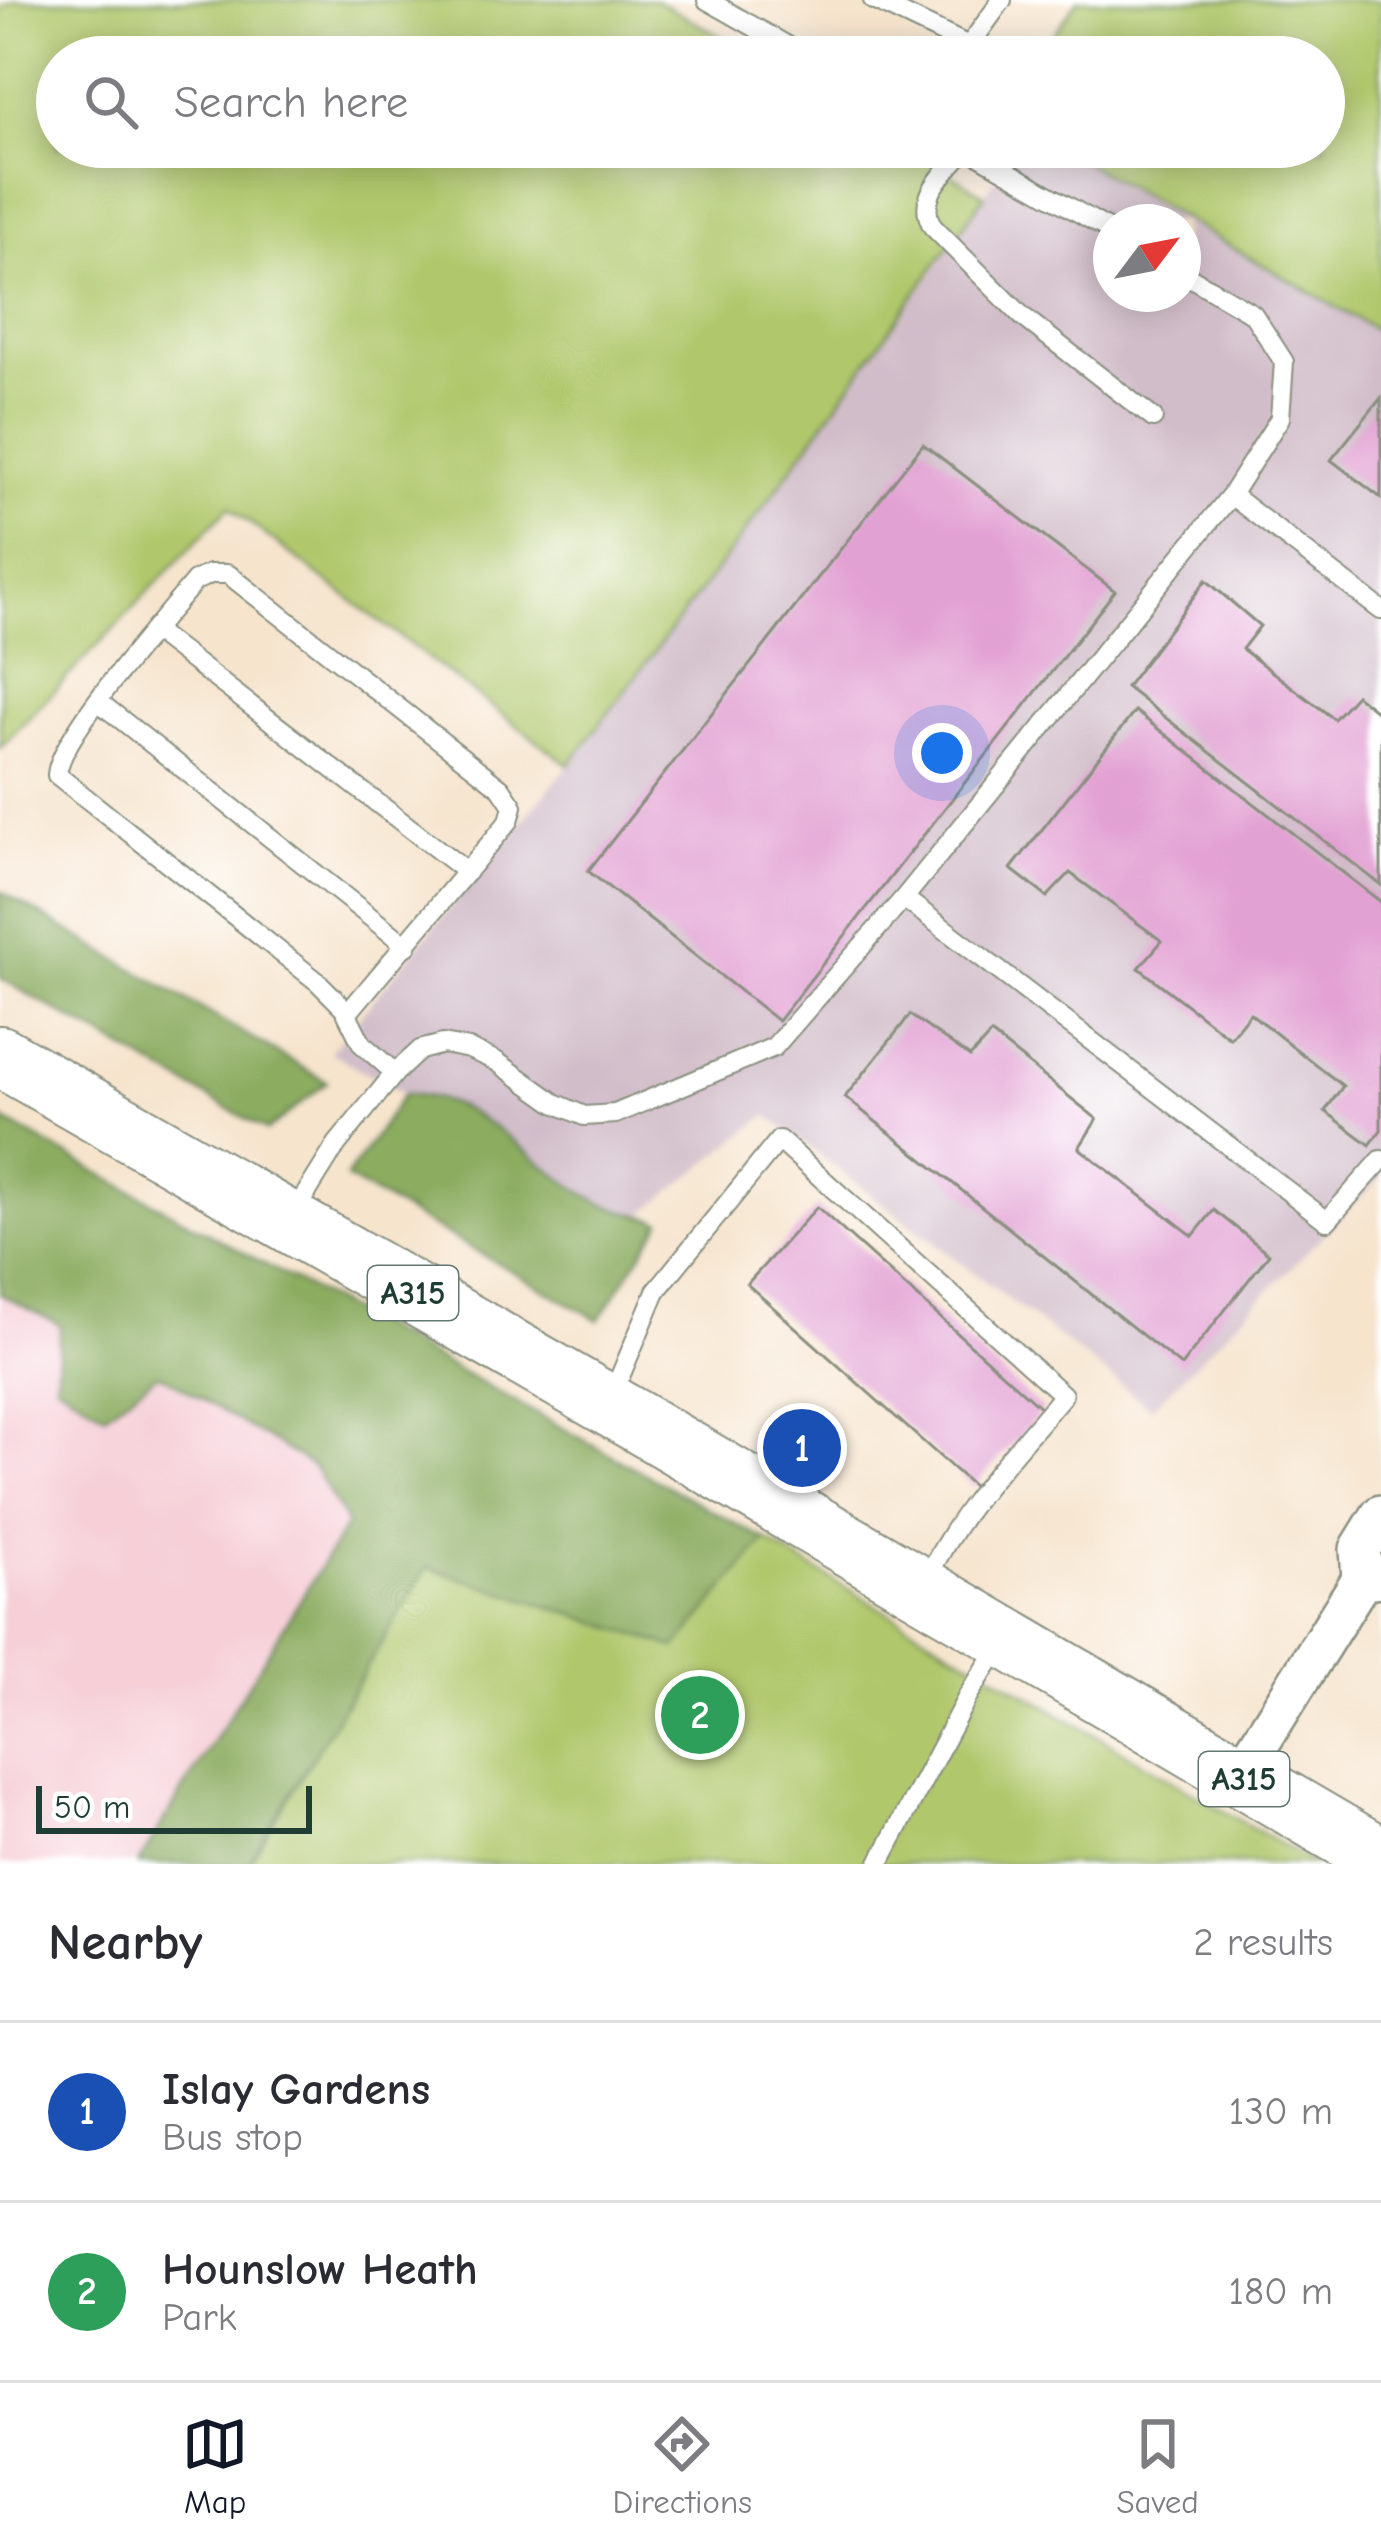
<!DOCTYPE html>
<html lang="en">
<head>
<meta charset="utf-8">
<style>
	:root { --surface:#fff; --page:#f2f2f3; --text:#2b2b33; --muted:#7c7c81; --line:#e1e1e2; --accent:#111827 }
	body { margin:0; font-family:"Comic Neue",sans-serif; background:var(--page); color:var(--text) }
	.compass { position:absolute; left:1093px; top:204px; width:108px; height:108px; border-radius:50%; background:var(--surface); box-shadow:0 6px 30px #0003; rotate:58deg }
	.scale { position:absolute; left:36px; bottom:30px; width:276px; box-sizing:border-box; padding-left:12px; border:6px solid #1f3d34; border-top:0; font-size:33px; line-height:42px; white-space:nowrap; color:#1f3d34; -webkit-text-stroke:9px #fff; paint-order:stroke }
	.you { position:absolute; left:942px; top:753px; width:42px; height:42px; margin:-30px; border:9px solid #fff; border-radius:50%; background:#1a73e8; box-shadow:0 0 0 18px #1a73e833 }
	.badge { display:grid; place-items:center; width:78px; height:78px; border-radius:50%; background:var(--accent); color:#fff; font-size:39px; font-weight:700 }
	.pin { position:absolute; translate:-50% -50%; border:6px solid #fff; box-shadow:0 3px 12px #0006 }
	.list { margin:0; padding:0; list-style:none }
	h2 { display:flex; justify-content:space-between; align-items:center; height:156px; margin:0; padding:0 48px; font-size:51px }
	h2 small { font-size:39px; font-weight:400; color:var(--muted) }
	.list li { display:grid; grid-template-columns:78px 1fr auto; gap:36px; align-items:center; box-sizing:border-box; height:180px; padding:0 48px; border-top:3px solid var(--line) }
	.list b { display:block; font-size:45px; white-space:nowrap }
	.list p { margin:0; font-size:39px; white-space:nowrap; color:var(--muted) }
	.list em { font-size:39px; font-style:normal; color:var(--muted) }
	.icon { flex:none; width:66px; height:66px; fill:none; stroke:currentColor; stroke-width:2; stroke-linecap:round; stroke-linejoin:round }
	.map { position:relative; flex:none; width:1381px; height:1864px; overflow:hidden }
	.search { position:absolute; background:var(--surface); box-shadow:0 6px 30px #0003; left:36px; right:36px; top:36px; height:132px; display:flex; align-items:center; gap:30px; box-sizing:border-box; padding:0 42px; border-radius:66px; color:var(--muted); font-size:45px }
	.sheet { height:516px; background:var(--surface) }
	nav { display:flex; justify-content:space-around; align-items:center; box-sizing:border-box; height:168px; border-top:3px solid var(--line); background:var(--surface); font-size:33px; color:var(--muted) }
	nav a { display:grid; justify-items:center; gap:6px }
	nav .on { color:var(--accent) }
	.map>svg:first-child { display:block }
	.built { fill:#f6cfd7 }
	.industrial { fill:#d1bdc9; fill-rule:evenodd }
	.green { fill:#b0c76c; stroke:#688250; stroke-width:3 }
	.forest { fill:#8cac60; stroke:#56744a; stroke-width:3 }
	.building { fill:#e2a1d3 }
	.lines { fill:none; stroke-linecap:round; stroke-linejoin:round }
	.service-casing { stroke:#8a9080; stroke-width:22 }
	.minor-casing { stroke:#8a9080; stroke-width:44 }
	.primary-casing { stroke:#8a9080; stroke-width:64 }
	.service { stroke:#fff; stroke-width:18 }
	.minor { stroke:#fff; stroke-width:39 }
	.primary { stroke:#fff; stroke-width:60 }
	.labels { text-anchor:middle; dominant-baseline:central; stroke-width:10; stroke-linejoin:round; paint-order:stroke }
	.shield { fill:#fff; stroke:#627771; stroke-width:3 }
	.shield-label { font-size:33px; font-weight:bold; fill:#1f3d34 }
</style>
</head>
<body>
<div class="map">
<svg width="1381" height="1864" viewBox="0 0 1381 1864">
	<rect width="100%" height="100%" fill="#fff"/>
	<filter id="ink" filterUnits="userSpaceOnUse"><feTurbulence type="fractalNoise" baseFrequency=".00833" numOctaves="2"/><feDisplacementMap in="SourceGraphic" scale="24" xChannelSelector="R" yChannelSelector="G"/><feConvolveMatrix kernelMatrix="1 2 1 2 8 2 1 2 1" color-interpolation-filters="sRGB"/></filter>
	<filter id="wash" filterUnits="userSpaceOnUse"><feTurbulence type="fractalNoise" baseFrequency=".004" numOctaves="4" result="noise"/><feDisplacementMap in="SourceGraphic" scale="48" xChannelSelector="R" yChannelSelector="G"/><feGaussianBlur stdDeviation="2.7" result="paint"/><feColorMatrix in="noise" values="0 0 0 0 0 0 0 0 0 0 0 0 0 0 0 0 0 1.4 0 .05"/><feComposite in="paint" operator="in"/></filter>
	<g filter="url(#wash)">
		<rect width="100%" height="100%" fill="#f6e4cd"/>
		<!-- built -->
		<path class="built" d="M0,1247l376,231 -239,386h-137z"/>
		<!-- industrial -->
		<path class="industrial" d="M1017,147h41l323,186v844l-230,231 -384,-293 -154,123 -190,-143 -19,-1 -74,-42 239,-287 200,-265 168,-233zM1111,222h72v72h-72z"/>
		<!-- green -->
		<path class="green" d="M15,0h641l101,57h-700v90h850l78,48 -216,305 -200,265 -340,-258 -229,241v-739z
			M1078,0h303v333l-323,-186h266v-90h-287z
			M524,1407l241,133 549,324h-1066z"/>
		<!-- forest -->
		<path class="forest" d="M0,891l327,191 -60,49 -267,-153z
			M404,1094c78,1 130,75 195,108 19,9 43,13 63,19l-63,99 -253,-142z
			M0,1118l765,422 -89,108 -249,-81 -179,297h-110l209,-340 -33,-57 -155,-94 -54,41 -49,-30 4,-59 -60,-31z"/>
		<g id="blocks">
			<!-- building -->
			<path class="building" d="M1381,398v100l-50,-38z
				M923,444l192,147 -337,430 -190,-150z
				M1206,580l54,46 -18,23 92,70 22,-24 25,20v170l-255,-198z
				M1135,711l246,191v228l-11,15 -45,-34 18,-25 -93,-73 -20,25 -91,-70 23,-27 -92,-68 -23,24 -36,-28z
				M910,1015l60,42 21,-23 106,85 -18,29 114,88 21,-26 55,44 -88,112 -336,-269z
				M817,1207l226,203 -69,77 -227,-203z"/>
		</g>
	</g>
	<g filter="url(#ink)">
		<use href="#blocks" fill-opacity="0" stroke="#8a9080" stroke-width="3"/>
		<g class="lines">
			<defs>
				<path id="service" d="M707,0l100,57
					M873,0l96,46 33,-46
					M965,147l146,84
					M966,148c-19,24 -52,48 -33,79l89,89 131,102
					M1231,495l150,115
					M154,631l313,241
					M99,702l308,244
					M904,898l423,323 54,-61
					M347,1014l162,-193 4,-15 -12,-18 -273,-214h-18l-15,7c-29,35 -137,156 -138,194l261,207 27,27 2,5 15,30 33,29
					M294,1213l43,-69 58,-71 25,-23 23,-6 26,5 27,12 59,42 29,13 31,-2 159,-67 130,-149 327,-403 49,-77 4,-56 -31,-48 -70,-41
					M611,1398l45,-107 123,-151 284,255c-50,60 -106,117 -138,188
					M879,1864l90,-170 33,-51"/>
				<path id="minor" d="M1381,1515l-21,34 2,30 19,-2
					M1239,1776l123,-197"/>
				<path id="primary" d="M0,1056l638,366 743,436"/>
			</defs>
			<!-- service casing -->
			<use href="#service" class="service-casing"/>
			<!-- minor casing -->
			<use href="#minor" class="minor-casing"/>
			<!-- primary casing -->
			<use href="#primary" class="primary-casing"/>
			<!-- service -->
			<use href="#service" class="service"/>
			<!-- minor -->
			<use href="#minor" class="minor"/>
			<!-- primary -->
			<use href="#primary" class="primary"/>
		</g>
	</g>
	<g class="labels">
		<!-- shield labels -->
		<g class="shield">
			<rect x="368" y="1266" width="90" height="54" rx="9"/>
			<rect x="1199" y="1752" width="90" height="54" rx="9"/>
		</g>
		<g class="shield-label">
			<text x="413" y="1293">A315</text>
			<text x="1244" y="1779">A315</text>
		</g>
	</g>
</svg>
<svg class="compass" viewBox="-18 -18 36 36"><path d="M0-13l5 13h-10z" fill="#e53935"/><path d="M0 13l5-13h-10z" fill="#7c7c81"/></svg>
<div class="scale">50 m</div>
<div class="you"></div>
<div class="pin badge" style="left:802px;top:1448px;background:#1a4fb4">1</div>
<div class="pin badge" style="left:700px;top:1715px;background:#2e9e5b">2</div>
<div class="search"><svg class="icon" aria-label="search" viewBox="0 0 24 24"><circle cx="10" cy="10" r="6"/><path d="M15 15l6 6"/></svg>Search here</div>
</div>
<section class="sheet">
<h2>Nearby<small>2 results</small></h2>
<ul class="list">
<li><span class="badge" style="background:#1a4fb4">1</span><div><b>Islay Gardens</b><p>Bus stop</p></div><em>130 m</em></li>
<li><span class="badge" style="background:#2e9e5b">2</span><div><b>Hounslow Heath</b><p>Park</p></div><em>180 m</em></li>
</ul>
</section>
<nav>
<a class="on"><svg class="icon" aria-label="map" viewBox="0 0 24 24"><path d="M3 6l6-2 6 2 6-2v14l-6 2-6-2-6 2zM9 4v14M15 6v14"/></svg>Map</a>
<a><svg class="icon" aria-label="directions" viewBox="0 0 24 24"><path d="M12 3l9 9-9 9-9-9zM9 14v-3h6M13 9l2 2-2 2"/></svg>Directions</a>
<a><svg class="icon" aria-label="saved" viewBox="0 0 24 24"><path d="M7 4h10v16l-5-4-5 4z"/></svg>Saved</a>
</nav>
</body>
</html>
